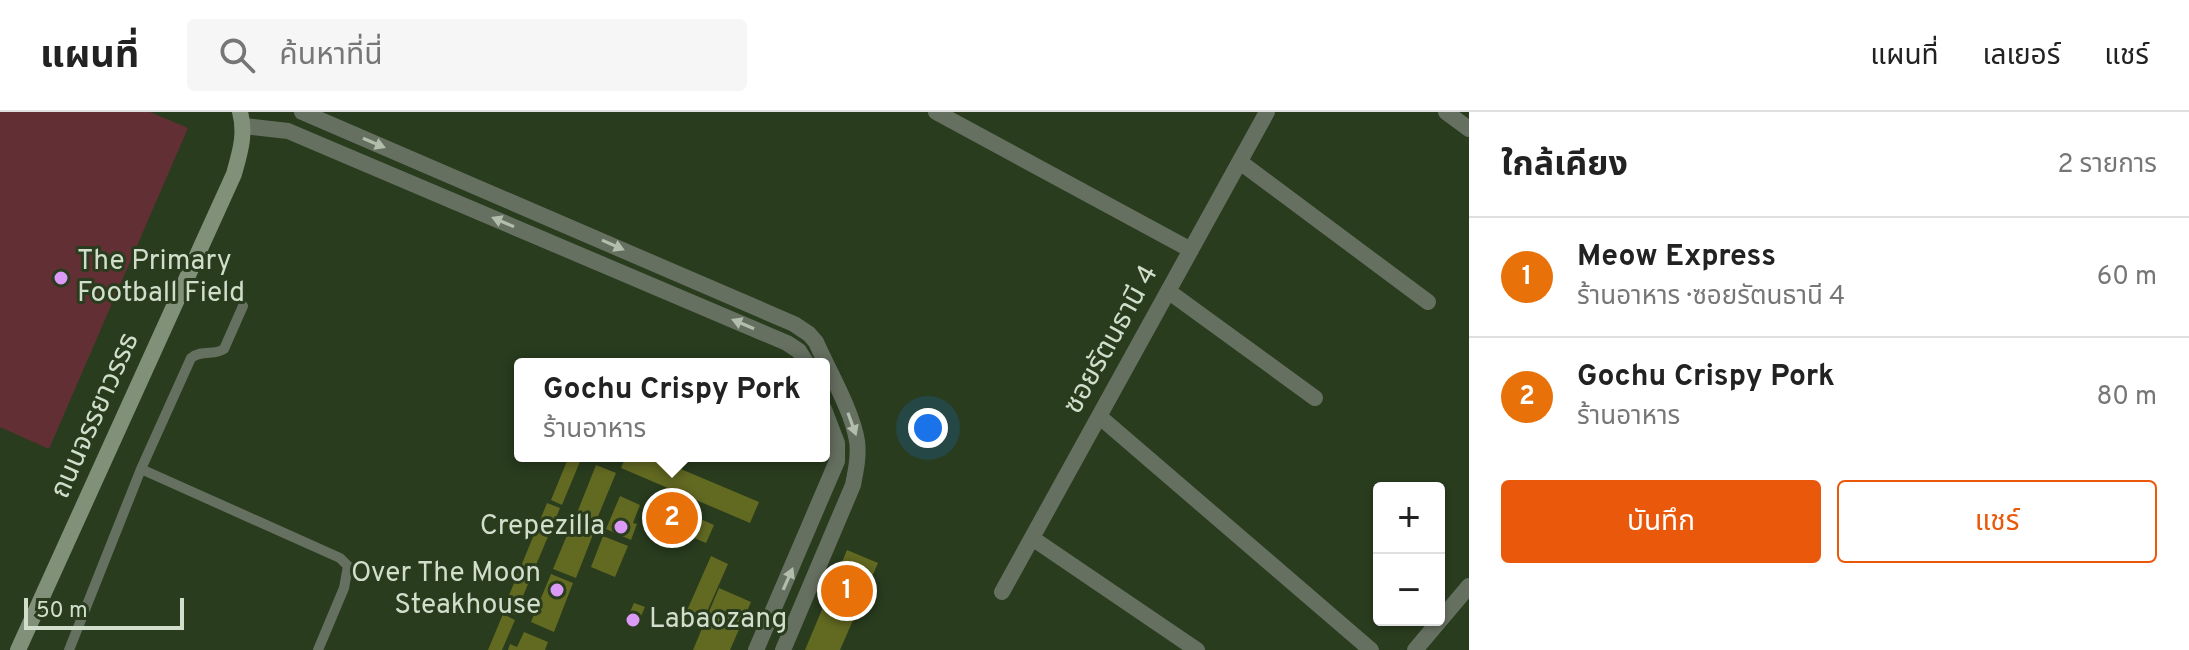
<!DOCTYPE html>
<html lang="th">
<head>
<meta charset="utf-8">
<style>
	:root { --surface:#fff; --page:#f6f6f6; --text:#222; --muted:#767676; --line:#e0e0e0; --accent:#ea580c }
	body { margin:0; font-family:Overpass,"Noto Sans Thai",sans-serif; background:var(--page); color:var(--text) }
	.controls { position:absolute; right:24px; bottom:24px; display:grid; overflow:hidden; border-radius:8px; box-shadow:0 2px 6px #0004 }
	.controls button { width:72px; height:72px; display:grid; place-items:center; padding:0; border:0; border-bottom:2px solid var(--line); background:var(--surface); color:var(--text); font:40px sans-serif }
	.scale { position:absolute; left:24px; bottom:20px; width:160px; box-sizing:border-box; padding-left:8px; border:4px solid #d2decc; border-top:0; font-size:22px; line-height:28px; white-space:nowrap; color:#d2decc; -webkit-text-stroke:6px #293c1e; paint-order:stroke }
	.you { position:absolute; left:928px; top:316px; width:28px; height:28px; margin:-20px; border:6px solid #fff; border-radius:50%; background:#1a73e8; box-shadow:0 0 0 12px #1a73e833 }
	.badge { display:grid; place-items:center; width:52px; height:52px; border-radius:50%; background:var(--accent); color:#fff; font-size:26px; font-weight:700 }
	.pin { position:absolute; translate:-50% -50%; border:4px solid #fff; box-shadow:0 2px 8px #0006 }
	.popup { position:absolute; left:514px; top:246px; width:316px; height:104px; box-sizing:border-box; display:grid; place-content:center; border-radius:8px; background:var(--surface); filter:drop-shadow(0 2px 6px #0005); font-size:26px; white-space:nowrap; color:var(--muted) }
	.popup b { font-size:30px; color:var(--text) }
	.popup::after { content:''; position:absolute; left:50%; top:100%; margin-left:-16px; border:16px solid transparent; border-top-color:var(--surface) }
	.list { margin:0; padding:0; list-style:none }
	h2 { display:flex; justify-content:space-between; align-items:center; height:104px; margin:0; padding:0 32px; font-size:34px }
	h2 small { font-size:26px; font-weight:400; color:var(--muted) }
	.list li { display:grid; grid-template-columns:52px 1fr auto; gap:24px; align-items:center; box-sizing:border-box; height:120px; padding:0 32px; border-top:2px solid var(--line) }
	.list b { display:block; font-size:30px; white-space:nowrap }
	.list p { margin:0; font-size:26px; white-space:nowrap; color:var(--muted) }
	.list em { font-size:26px; font-style:normal; color:var(--muted) }
	.actions { display:flex; gap:16px; padding:24px 32px }
	.actions a { flex:1; padding:18px 0; border:2px solid var(--accent); border-radius:8px; text-align:center; font-size:28px; color:var(--accent) }
	.actions .main { background:var(--accent); color:#fff }
	.icon { flex:none; width:44px; height:44px; fill:none; stroke:currentColor; stroke-width:2; stroke-linecap:round; stroke-linejoin:round }
	.map { position:relative; flex:none; width:1469px; height:538px; overflow:hidden }
	header { display:flex; align-items:center; gap:48px; box-sizing:border-box; height:112px; padding:0 40px; background:var(--surface); border-bottom:2px solid var(--line) }
	header strong { font-size:38px }
	nav { display:flex; gap:44px; margin-inline-start:auto; font-size:28px }
	.search { width:560px; height:72px; background:var(--page); display:flex; align-items:center; gap:20px; box-sizing:border-box; padding:0 28px; border-radius:8px; color:var(--muted); font-size:30px }
	main { display:flex }
	aside { flex:1; background:var(--surface) }
	.map>svg:first-child { display:block }
	.green { fill:#622f34 }
	.building { fill:#626921 }
	.lines { fill:none; stroke-linecap:round; stroke-linejoin:round }
	.service { stroke:#667061; stroke-width:10 }
	.minor { stroke:#667061; stroke-width:16 }
	.secondary { stroke:#809079; stroke-width:16 }
	.oneway { fill:#b2bdac }
	.poi-dot { fill:#da9af6; stroke:#293c1e; stroke-width:3 }
	.labels { text-anchor:middle; dominant-baseline:central; stroke-width:6; stroke-linejoin:round; paint-order:stroke }
	.poi-label { font-size:28px; fill:#d2decc; stroke:#293c1e; text-anchor:start }
	.street-label { font-size:28px; fill:#d2decc; stroke:#293c1e }
</style>
</head>
<body>
<header>
<strong>แผนที่</strong>
<div class="search"><svg class="icon" aria-label="search" viewBox="0 0 24 24"><circle cx="10" cy="10" r="6"/><path d="M15 15l6 6"/></svg>ค้นหาที่นี่</div>
<nav><a>แผนที่</a><a>เลเยอร์</a><a>แชร์</a></nav>
</header>
<main>
<div class="map">
<svg width="1469" height="538" viewBox="0 0 1469 538">
	<rect width="100%" height="100%" fill="#293c1e"/>
	<!-- green -->
	<path class="green" d="M0,0h150l38,16 -139,321 -49,-22z"/>
	<!-- building -->
	<path class="building" d="M569,344l12,3 -19,46 -11,-5z
		M626,344h24l109,46 -9,21 -129,-55z
		M596,353l20,8 -22,53 -19,-8z
		M620,384l20,9 -7,18 4,1 -6,16 -25,-11z
		M547,391l13,5 -45,107 -12,-5z
		M667,392l47,21 -8,18 -47,-20z
		M572,411l22,9 -18,46 -23,-9z
		M603,424l25,10 -13,31 -24,-10z
		M847,438l31,13 -38,87h-35z
		M711,444l17,8 -26,59 -17,-8z
		M551,462l22,9 -19,49 -23,-10z
		M719,476l32,14 -21,48h-37z
		M634,491l11,4 -9,21 -11,-5z
		M503,502l12,6 -13,30h-14z
		M524,520l24,10 -3,8h-37l2,-6 7,3z"/>
	<g class="lines">
		<!-- service -->
		<path class="service" d="M141,357l199,89 8,8 -4,22 -26,62
			M69,538l72,-181 50,-111c11,-9 23,-2 33,-9l19,-43"/>
		<!-- minor -->
		<path class="minor" d="M302,0l492,212 15,10 7,8c13,30 36,68 41,99 2,14 -1,29 -4,44l-70,165
			M936,0l255,138
			M1446,0l23,17
			M244,14l44,5 499,212 12,8 8,13
			M1240,50l188,140
			M1168,179l147,107
			M1100,305l271,233
			M1032,426l165,112
			M1002,480l265,-480
			M756,538l81,-189v-18l-13,-34
			M1415,538l54,-64"/>
		<!-- secondary -->
		<path class="secondary" d="M18,538l216,-476c6,-22 12,-40 6,-62"/>
	</g>
	<!-- one-way arrows -->
	<defs><path id="oneway-solid" d="M-6-.8H1V-3.2L6.5 0L1 3.2V.8H-6Z" transform="scale(2)"/></defs>
	<g class="oneway">
		<use href="#oneway-solid" transform="translate(374 31) rotate(23)"/>
		<use href="#oneway-solid" transform="translate(503 110) rotate(-157)"/>
		<use href="#oneway-solid" transform="translate(613 133) rotate(24)"/>
		<use href="#oneway-solid" transform="translate(743 212) rotate(-157)"/>
		<use href="#oneway-solid" transform="translate(852 312) rotate(70)"/>
		<use href="#oneway-solid" transform="translate(788 467) rotate(-66)"/>
	</g>
	<!-- markers -->
	<g class="poi-dot">
		<circle cx="61" cy="166" r="8"/>
		<circle cx="621" cy="415" r="8"/>
		<circle cx="557" cy="478" r="8"/>
		<circle cx="633" cy="508" r="8"/>
	</g>
	<g class="labels">
		<!-- poi labels -->
		<g class="poi-label">
			<text x="77" y="150">The Primary<tspan x="77" dy="32">Football Field</tspan></text>
			<text x="605" y="415" text-anchor="end">Crepezilla</text>
			<text x="541" y="462" text-anchor="end">Over The Moon<tspan x="541" dy="32">Steakhouse</tspan></text>
			<text x="649" y="508">Labaozang</text>
		</g>
		<!-- street labels -->
		<g class="street-label">
			<text transform="translate(1112 228) rotate(-61)">ซอยรัตนธานี 4</text>
			<text transform="translate(96 304) rotate(-66)">ถนนจรรยาวรรธ</text>
		</g>
	</g>
</svg>
<div class="controls">
<button>+</button>
<button>−</button>
</div>
<div class="scale">50 m</div>
<div class="you"></div>
<div class="pin badge" style="left:847px;top:479px;background:#e8710a">1</div>
<div class="pin badge" style="left:672px;top:406px;background:#e8710a">2</div>
<div class="popup"><b>Gochu Crispy Pork</b>ร้านอาหาร</div>
</div>
<aside>
<h2>ใกล้เคียง<small>2 รายการ</small></h2>
<ul class="list">
<li><span class="badge" style="background:#e8710a">1</span><div><b>Meow Express</b><p>ร้านอาหาร · ซอยรัตนธานี 4</p></div><em>60 m</em></li>
<li><span class="badge" style="background:#e8710a">2</span><div><b>Gochu Crispy Pork</b><p>ร้านอาหาร</p></div><em>80 m</em></li>
</ul>
<div class="actions"><a class="main">บันทึก</a><a>แชร์</a></div>
</aside>
</main>
</body>
</html>
